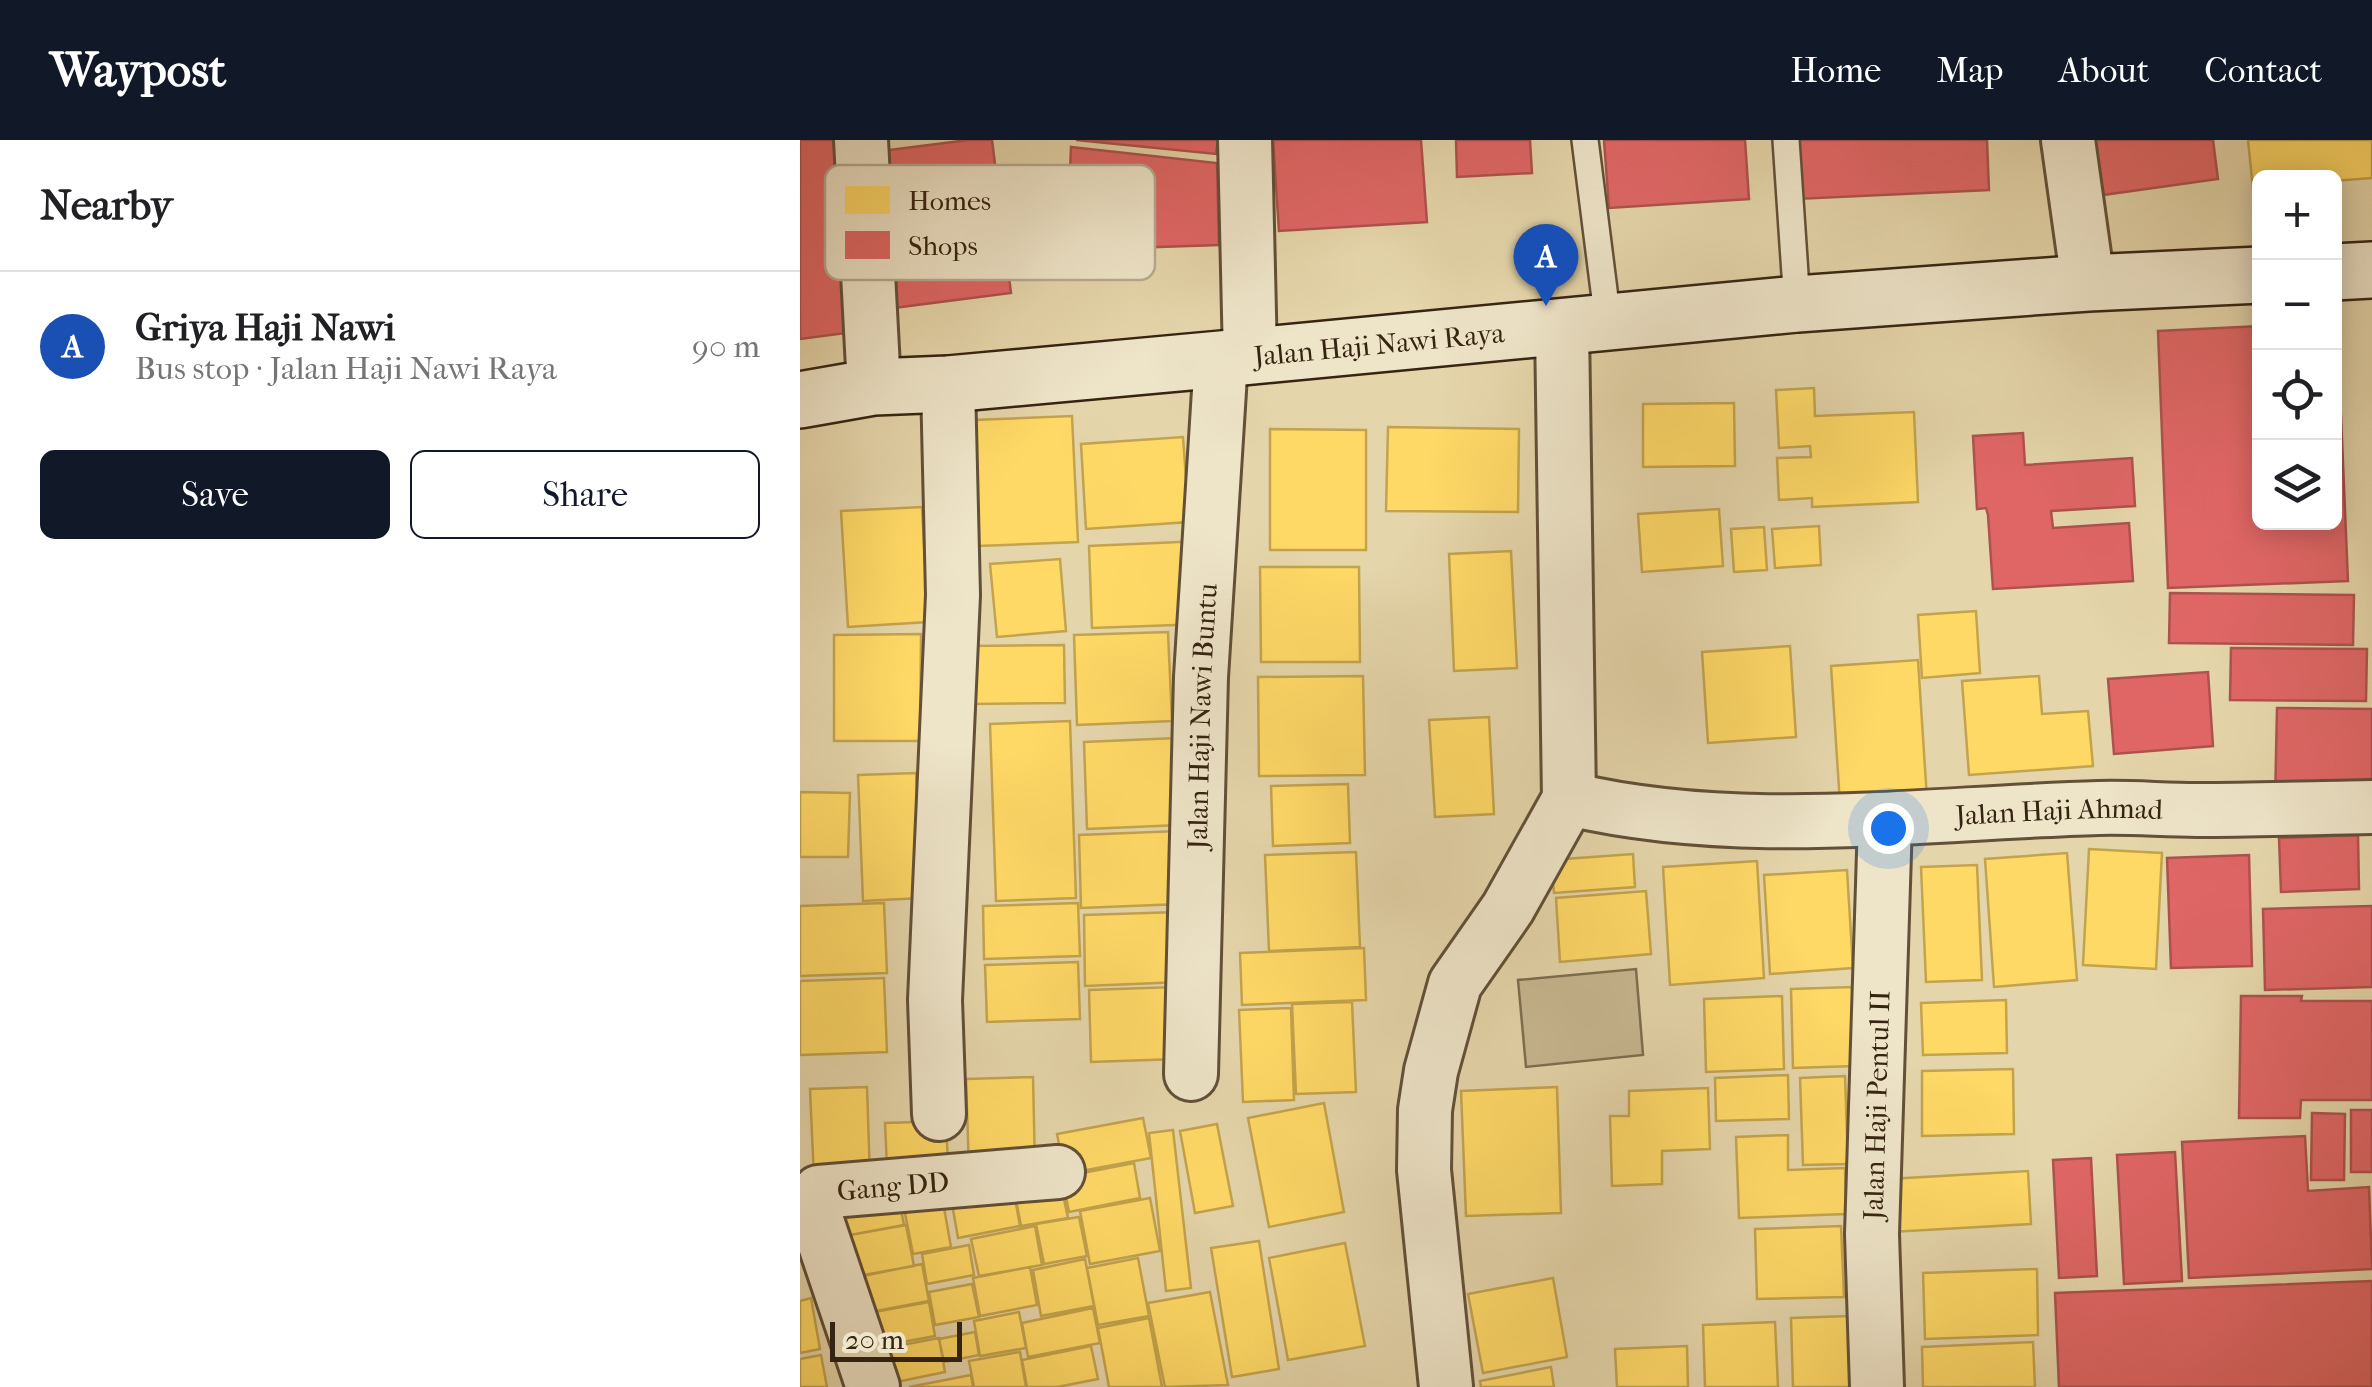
<!DOCTYPE html>
<html lang="en">
<head>
<meta charset="utf-8">
<style>
	:root { --surface:#fff; --page:#f2f2f2; --text:#202124; --muted:#757577; --line:#e0e0e0; --accent:#111827 }
	body { margin:0; font-family:"IM FELL French Canon",serif; background:var(--page); color:var(--text) }
	.controls { position:absolute; right:30px; top:30px; display:grid; overflow:hidden; border-radius:15px; box-shadow:0 5px 25px #0003 }
	.controls button { width:90px; height:90px; display:grid; place-items:center; padding:0; border:0; border-bottom:2px solid var(--line); background:var(--surface); color:var(--text); font:50px sans-serif }
	.scale { position:absolute; left:30px; bottom:25px; width:132px; box-sizing:border-box; padding-left:10px; border:5px solid #362412; border-top:0; font-size:28px; line-height:35px; white-space:nowrap; color:#362412; -webkit-text-stroke:8px #eee4c8; paint-order:stroke }
	.you { position:absolute; left:1088px; top:688px; width:35px; height:35px; margin:-25px; border:8px solid #fff; border-radius:50%; background:#1a73e8; box-shadow:0 0 0 15px #1a73e833 }
	.badge { display:grid; place-items:center; width:65px; height:65px; border-radius:50%; background:var(--accent); color:#fff; font-size:32px; font-weight:700 }
	.pin { position:absolute; translate:-50% -82px; filter:drop-shadow(0 2px 5px #0008) }
	.pin::after { content:''; position:absolute; top:52px; width:35px; height:30px; background:inherit; clip-path:polygon(0 0,100% 0,50% 100%) }
	.list { margin:0; padding:0; list-style:none }
	h2 { display:flex; justify-content:space-between; align-items:center; height:130px; margin:0; padding:0 40px; font-size:42px }
	h2 small { font-size:32px; font-weight:400; color:var(--muted) }
	.list li { display:grid; grid-template-columns:65px 1fr auto; gap:30px; align-items:center; box-sizing:border-box; height:150px; padding:0 40px; border-top:2px solid var(--line) }
	.list b { display:block; font-size:38px; white-space:nowrap }
	.list p { margin:0; font-size:32px; white-space:nowrap; color:var(--muted) }
	.list em { font-size:32px; font-style:normal; color:var(--muted) }
	.actions { display:flex; gap:20px; padding:30px 40px }
	.actions a { flex:1; padding:22px 0; border:2px solid var(--accent); border-radius:15px; text-align:center; font-size:35px; color:var(--accent) }
	.actions .main { background:var(--accent); color:#fff }
	.icon { flex:none; width:55px; height:55px; fill:none; stroke:currentColor; stroke-width:2; stroke-linecap:round; stroke-linejoin:round }
	.map { position:relative; flex:none; width:1572px; height:1247px; overflow:hidden }
	header { display:flex; align-items:center; gap:60px; box-sizing:border-box; height:140px; padding:0 50px; background:var(--accent); color:#fff }
	header strong { font-size:48px }
	nav { display:flex; gap:55px; margin-inline-start:auto; font-size:35px }
	main { display:flex }
	aside { flex:1; background:var(--surface) }
	.map>svg:first-child { display:block }
	.green { fill:#c7b790; stroke:#7e6e51; stroke-width:2.5 }
	.homes { fill:#ffd966; stroke:#c3a34d; stroke-width:2.5 }
	.shops { fill:#e06666; stroke:#ad524d; stroke-width:2.5 }
	.lines { fill:none; stroke-linecap:round; stroke-linejoin:round }
	.lane-casing { stroke:#625038; stroke-width:30 }
	.street-casing { stroke:#625038; stroke-width:58 }
	.secondary-casing { stroke:#362412; stroke-width:60 }
	.lane { stroke:#eee4c8; stroke-width:25 }
	.street { stroke:#eee4c8; stroke-width:52 }
	.secondary { stroke:#eee4c8; stroke-width:55 }
	.labels { text-anchor:middle; dominant-baseline:central; stroke-width:10; stroke-linejoin:round; paint-order:stroke }
	.street-label { font-size:28px; fill:#362412; stroke:#eee4c8 }
	.key { fill:#eee4c8; stroke:#b7aa91; stroke-width:2.5 }
	.key-label { font-size:28px; fill:#362412 }
</style>
</head>
<body>
<header>
<strong>Waypost</strong>
<nav><a>Home</a><a>Map</a><a>About</a><a>Contact</a></nav>
</header>
<main>
<aside>
<h2>Nearby<small></small></h2>
<ul class="list">
<li><span class="badge" style="background:#1a4fb4">A</span><div><b>Griya Haji Nawi</b><p>Bus stop · Jalan Haji Nawi Raya</p></div><em>90 m</em></li>
</ul>
<div class="actions"><a class="main">Save</a><a>Share</a></div>
</aside>
<div class="map">
<svg width="1572" height="1247" viewBox="0 0 1572 1247">
	<rect width="100%" height="100%" fill="#e5d5aa"/>
	<filter id="stains"><feTurbulence type="fractalNoise" baseFrequency=".002" numOctaves="4"/><feColorMatrix values="0 0 0 0 .2 0 0 0 0 .09 0 0 0 0 .02 0 0 0 .5 -.17"/></filter>
	<radialGradient id="worn" r=".72"><stop offset=".6" stop-color="#630" stop-opacity="0"/><stop offset="1" stop-color="#630" stop-opacity=".3"/></radialGradient>
	<!-- green -->
	<path class="green" d="M836,829l7,86 -117,12 -8,-87z"/>
	<!-- homes -->
	<path class="homes" d="M1448,0h124v38l-38,3v-3h-74v10l-7,1z
		M1014,248l1,28 99,-4 4,90 -106,5v-9l-33,2 -2,-42 34,-1 -1,-11 -31,2 -3,-58z
		M934,263l1,63 -92,1v-63z
		M272,276l6,126 -100,4 -4,-126z
		M588,287l131,2 -1,83 -132,-1z
		M470,289l96,1v120h-96z
		M383,297l6,85 -103,7 -5,-85z
		M122,367l6,115 -80,5 -7,-116z
		M919,369l4,57 -81,6 -4,-58z
		M1019,386l2,39 -46,3 -3,-39z
		M964,387l3,43 -33,2 -3,-43z
		M401,401l3,83 -112,4 -3,-82z
		M711,411l6,117 -63,3 -5,-117z
		M260,419l6,72 -69,6 -7,-73z
		M460,427h99l1,95h-99z
		M1176,471l4,62 -58,5 -4,-63z
		M368,492l4,89 -95,4 -3,-90z
		M121,494l-1,107h-86v-106z
		M264,505l1,58 -99,1 -1,-58z
		M990,506l6,91 -88,6 -6,-91z
		M1118,520l9,139 -87,5 -9,-138z
		M563,536l2,99 -106,1 -1,-99z
		M1239,536l3,38 46,-3 5,55 -124,9 -7,-94z
		M689,577l5,97 -59,3 -6,-97z
		M270,581l6,177 -80,3 -6,-177z
		M376,598l4,87 -93,4 -3,-87z
		M116,633l5,125 -58,3 -5,-126z
		M548,644l2,59 -77,3 -2,-60z
		M0,652l50,1 -2,64h-48z
		M378,691l2,73 -99,4 -2,-73z
		M1289,709l73,4 -6,116 -73,-4z
		M556,712l4,95 -91,4 -4,-96z
		M1267,713l10,127 -83,7 -9,-128z
		M833,714l2,33 -81,6 -3,-33z
		M957,721l7,117 -94,7 -7,-118z
		M1177,725l5,115 -56,2 -5,-115z
		M1047,730l6,98 -83,6 -6,-99z
		M846,751l5,63 -91,8 -4,-64z
		M84,763l3,70 -87,3v-70z
		M278,763l2,53 -96,3 -1,-53z
		M378,772l3,70 -96,4 -1,-71z
		M564,808l2,52 -124,5 -2,-52z
		M278,822l2,57 -93,3 -2,-57z
		M84,838l3,74 -87,3v-74z
		M375,847l2,72 -86,3 -2,-72z
		M1052,847l3,79 -62,2 -2,-79z
		M982,856l2,73 -78,3 -2,-73z
		M1206,860l1,53 -84,2 -2,-52z
		M552,862l4,90 -60,2 -4,-90z
		M491,868l3,92 -51,2 -4,-92z
		M1213,929l1,65 -92,2v-65z
		M988,935l1,44 -73,2 -1,-43z
		M1045,936l3,88 -45,1 -3,-87z
		M233,937l2,91 -66,2 -3,-91z
		M67,947l3,90 -56,2 -4,-90z
		M757,947l4,126 -95,3 -5,-125z
		M908,948l2,61 -48,2v33l-50,2 -2,-70h19v-25z
		M524,963l20,109 -75,15 -21,-109z
		M343,978l8,40 -86,16 -8,-40z
		M146,981l2,44 -61,2 -2,-44z
		M417,984l16,82 -38,7 -15,-82z
		M373,990l18,158 -25,3 -17,-158z
		M988,995v35l57,-2 1,46 -107,4 -3,-81z
		M334,1023l6,35 -71,14 -7,-35z
		M1228,1031l3,53 -140,8 -2,-53z
		M259,1036l9,42 -47,8 -8,-42z
		M140,1045l11,62 -38,7 -12,-61z
		M213,1047l7,39 -62,12 -7,-40z
		M97,1049l7,36 -70,13 -7,-35z
		M350,1058l10,53 -70,13 -10,-53z
		M279,1077l8,39 -43,8 -8,-40z
		M106,1085l8,41 -67,12 -8,-41z
		M235,1086l7,39 -63,11 -8,-37z
		M1041,1086l3,71 -87,2 -2,-70z
		M459,1101l20,128 -47,8 -21,-129z
		M545,1103l20,103 -77,14 -19,-102z
		M169,1105l5,30 -47,9 -5,-30z
		M338,1118l11,58 -51,9 -11,-57z
		M285,1119l9,47 -53,10 -8,-46z
		M122,1124l7,37 -74,14 -7,-36z
		M230,1127l7,38 -57,11 -7,-38z
		M1237,1129l1,66 -113,4 -2,-66z
		M753,1138l14,79 -84,16 -15,-79z
		M172,1144l7,33 -44,8 -6,-33z
		M410,1152l18,93 -63,2 -17,-84z
		M11,1158l9,51 -20,4v-52z
		M129,1162l6,34 -70,13 -7,-34z
		M293,1168l7,35 -72,14 -6,-34z
		M219,1172l7,36 -46,8 -6,-35z
		M1049,1176l3,71h-59l-2,-69z
		M349,1178l13,69h-53l-11,-59z
		M975,1182l3,65h-73l-2,-62z
		M175,1192l4,23 -35,7 -5,-23z
		M139,1198l6,34 -68,14 -7,-35z
		M1233,1202l2,45h-112l-1,-40z
		M291,1206l7,33 -41,8h-30l-5,-27z
		M887,1206l1,41h-71l-2,-38z
		M220,1212l6,35h-52l-5,-26z
		M21,1215l6,32h-27v-28z
		M751,1227l3,20h-73l-1,-6z
		M171,1235l2,12h-64z"/>
	<!-- shops -->
	<path class="shops" d="M0,0h42l19,191 -61,8z
		M168,0h24l19,153 -118,15 -20,-156z
		M276,0h142l-2,14z
		M473,0h148l6,82 -148,9z
		M656,0h74l2,33 -75,4z
		M804,0h141l4,59 -140,9z
		M993,0h194l2,50 -193,9z
		M1295,0h118l5,39 -115,16z
		M271,7l146,16 2,82 -152,5z
		M1537,182l11,259 -180,7 -10,-257 102,-5v196h74v-199z
		M1223,293l2,32 107,-7 3,48 -84,5 2,17 76,-5 4,58 -140,8 -5,-74 -2,-7 -9,1 -4,-73z
		M1370,453l184,2 -1,50 -184,-2z
		M1431,508l136,1 -1,52 -136,-1z
		M1408,532l5,74 -99,8 -6,-75z
		M1477,568l95,1v95l-97,-1z
		M1558,695l1,54 -78,3 -2,-54z
		M1449,715l3,111 -81,2 -4,-110z
		M1572,766v81l-107,3 -2,-81z
		M1441,856h61l-1,5h71v99h-71l-1,18h-61z
		M1551,970h21v62h-21z
		M1512,973l33,1 -1,66h-33z
		M1505,996l3,55 61,-4 3,82 -183,9 -7,-136z
		M1375,1012l7,129 -58,3 -7,-129z
		M1291,1018l6,118 -38,2 -6,-118z
		M1572,1141v106h-313l-4,-94z"/>
	<g class="lines">
		<defs>
			<path id="lane" d="M785,0l23,182
				M986,0l11,164"/>
			<g id="street">
				<path d="M61,0l13,247"/>
				<path d="M445,0l5,217"/>
				<path d="M1268,0l20,143"/>
				<path id="s1" d="M769,659c176,41 352,14 530,9 32,-1 65,2 98,2 59,0 117,-2 175,-3"/>
				<path id="s2" d="M391,934l10,-397 20,-318"/>
				<path d="M139,974l-4,-114 18,-405 -5,-211"/>
				<path id="s3" d="M73,1247l-62,-184 8,-11 239,-20"/>
				<path d="M646,1247l-22,-217 1,-60 6,-39 24,-87 53,-76 61,-109 -7,-472"/>
				<path id="s4" d="M1077,1247l-5,-153 13,-413"/>
			</g>
			<g id="secondary">
				<path d="M1534,132l38,-2"/>
				<path id="s5" d="M0,260l74,-13 74,-3 273,-25 576,-55 291,-21 172,-8"/>
			</g>
		</defs>
		<!-- lane casing -->
		<use href="#lane" class="lane-casing"/>
		<!-- street casing -->
		<use href="#street" class="street-casing"/>
		<!-- secondary casing -->
		<use href="#secondary" class="secondary-casing"/>
		<!-- lane -->
		<use href="#lane" class="lane"/>
		<!-- street -->
		<use href="#street" class="street"/>
		<!-- secondary -->
		<use href="#secondary" class="secondary"/>
	</g>
	<g class="labels">
		<!-- street labels -->
		<g class="street-label">
			<text stroke="none"><textPath href="#s5" startOffset="582">Jalan Haji Nawi Raya</textPath></text>
			<text stroke="none"><textPath href="#s2" startOffset="358">Jalan Haji Nawi Buntu</textPath></text>
			<text stroke="none"><textPath href="#s1" startOffset="492">Jalan Haji Ahmad</textPath></text>
			<text stroke="none"><textPath href="#s4" startOffset="282">Jalan Haji Pentul II</textPath></text>
			<text stroke="none"><textPath href="#s3" startOffset="282">Gang DD</textPath></text>
		</g>
	</g>
	<!-- legend -->
	<rect x="25" y="25" width="330" height="115" rx="15" class="key"/>
	<rect x="45" y="46" width="45" height="28" fill="#ffd966"/>
	<rect x="45" y="91" width="45" height="28" fill="#e06666"/>
	<g class="key-label">
		<text x="108" y="70">Homes</text>
		<text x="108" y="115">Shops</text>
	</g>
	<rect width="100%" height="100%" filter="url(#stains)"/>
	<rect width="100%" height="100%" fill="url(#worn)"/>
</svg>
<div class="controls">
<button>+</button>
<button>−</button>
<button><svg class="icon" aria-label="locate" viewBox="0 0 24 24"><circle cx="12" cy="12" r="6"/><path d="M12 2v4M12 18v4M2 12h4M18 12h4"/></svg></button>
<button><svg class="icon" aria-label="layers" viewBox="0 0 24 24"><path d="M12 4l9 5-9 5-9-5zM3 14l9 5 9-5"/></svg></button>
</div>
<div class="scale">20 m</div>
<div class="you"></div>
<div class="pin badge" style="left:746px;top:166px;background:#1a4fb4">A</div>
</div>
</main>
</body>
</html>
